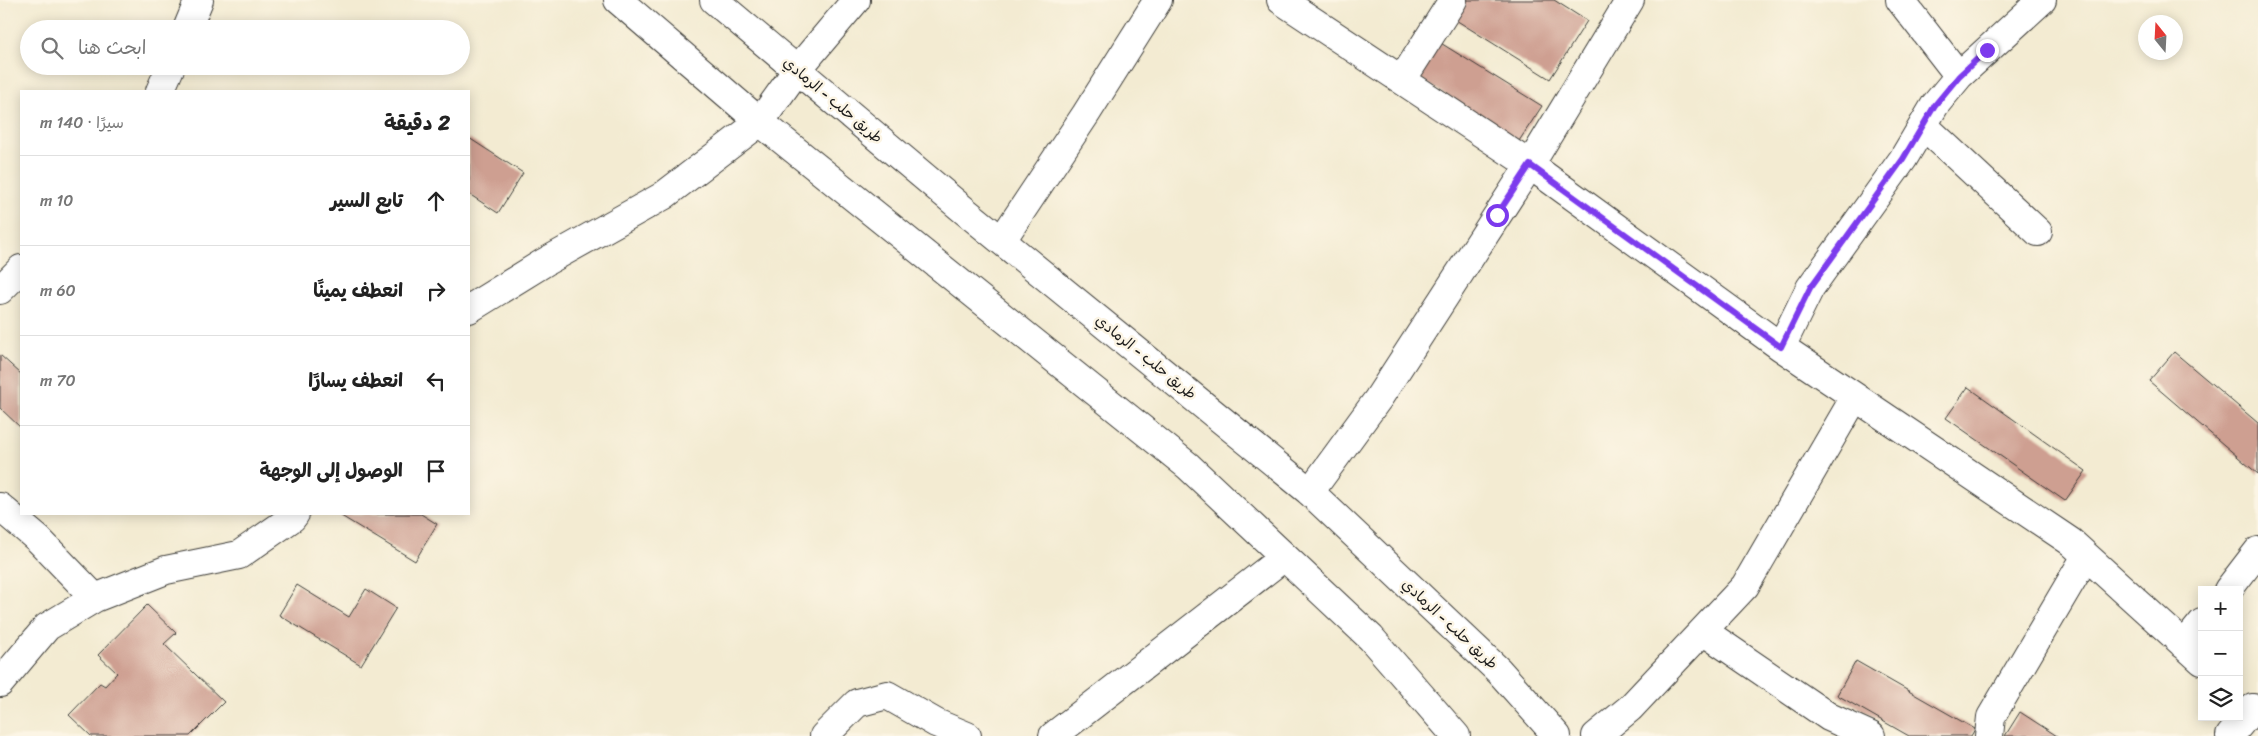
<!DOCTYPE html>
<html lang="ar">
<head>
<meta charset="utf-8">
<style>
	:root { --surface:#fff; --page:#f6f6f6; --text:#222; --muted:#767676; --line:#e0e0e0 }
	body { margin:0; font-family:Sriracha,"Playpen Sans Arabic",sans-serif; background:var(--page); color:var(--text); direction:rtl }
	.controls { position:absolute; right:15px; bottom:15px; display:grid; overflow:hidden; border-radius:0px; box-shadow:0 2px 12px #0003 }
	.controls button { width:45px; height:45px; display:grid; place-items:center; padding:0; border:0; border-bottom:1px solid var(--line); background:var(--surface); color:var(--text); font:25px sans-serif }
	.compass { position:absolute; left:2138px; top:15px; width:45px; height:45px; border-radius:50%; background:var(--surface); box-shadow:0 2px 12px #0003; rotate:342deg }
	.stop { position:absolute; width:15px; height:15px; margin:-11px; border:4px solid #7c3aed; border-radius:50%; background:#fff }
	.stop.end { background:#7c3aed; border-color:#fff; box-shadow:0 1px 5px #0008 }
	.list { margin:0; padding:0; list-style:none }
	h2 { display:flex; justify-content:space-between; align-items:center; height:65px; margin:0; padding:0 20px; font-size:21px }
	h2 small { font-size:16px; font-weight:400; color:var(--muted) }
	.list li { display:grid; grid-template-columns:32px 1fr auto; gap:15px; align-items:center; box-sizing:border-box; height:90px; padding:0 20px; border-top:1px solid var(--line) }
	.list b { display:block; font-size:19px; white-space:nowrap }
	.list em { font-size:16px; font-style:normal; color:var(--muted) }
	.icon { flex:none; width:28px; height:28px; fill:none; stroke:currentColor; stroke-width:2; stroke-linecap:round; stroke-linejoin:round }
	.map { position:relative; flex:none; width:2258px; height:736px; overflow:hidden; direction:ltr }
	.search { position:absolute; background:var(--surface); box-shadow:0 2px 12px #0003; left:20px; top:20px; width:450px; height:55px; display:flex; align-items:center; gap:12px; box-sizing:border-box; padding:0 18px; border-radius:28px; color:var(--muted); font-size:19px }
	.panel { position:absolute; background:var(--surface); box-shadow:0 2px 12px #0003; left:20px; top:90px; width:450px; height:425px; border-radius:0px; direction:rtl }
	.map>svg:first-child { display:block }
	.building { fill:#ce9f91 }
	.lines { fill:none; stroke-linecap:round; stroke-linejoin:round }
	.minor-casing { stroke:#3c3b37; stroke-width:30 }
	.highway-casing { stroke:#3c3b37; stroke-width:30 }
	.minor { stroke:#fff; stroke-width:28 }
	.highway { stroke:#fff; stroke-width:28 }
	.route { stroke:#7c3aed; stroke-width:6 }
	.labels { text-anchor:middle; dominant-baseline:central; stroke-width:5; stroke-linejoin:round; paint-order:stroke }
	.street-label { font-size:15px; fill:#1c1c1c; stroke:#fcf5e5 }
</style>
</head>
<body>
<div class="map">
<svg width="2258" height="736" viewBox="0 0 2258 736">
	<rect width="100%" height="100%" fill="#fcf5e5"/>
	<filter id="ink" filterUnits="userSpaceOnUse"><feTurbulence type="fractalNoise" baseFrequency=".02" numOctaves="2"/><feDisplacementMap in="SourceGraphic" scale="10" xChannelSelector="R" yChannelSelector="G"/><feConvolveMatrix kernelMatrix="1 2 1 2 8 2 1 2 1" color-interpolation-filters="sRGB"/></filter>
	<filter id="wash" filterUnits="userSpaceOnUse"><feTurbulence type="fractalNoise" baseFrequency=".0096" numOctaves="4" result="noise"/><feDisplacementMap in="SourceGraphic" scale="20" xChannelSelector="R" yChannelSelector="G"/><feGaussianBlur stdDeviation="1.12" result="paint"/><feColorMatrix in="noise" values="0 0 0 0 0 0 0 0 0 0 0 0 0 0 0 0 0 1.4 0 .05"/><feComposite in="paint" operator="in"/></filter>
	<g filter="url(#wash)">
		<rect width="100%" height="100%" fill="#f3ebd2"/>
		<g id="blocks">
			<!-- building -->
			<path class="building" d="M1462,0h92l33,21 -37,58 -99,-62z
				M1439,42l103,64 -23,35 -102,-64z
				M469,138l54,35 -25,40 -29,-19z
				M2174,352l84,71v51l-109,-93z
				M0,355l21,19v54l-21,-20z
				M1968,387l118,84 -21,30 -119,-83z
				M338,514h83l16,10 -22,37z
				M297,585l52,32 17,-28 30,19 -35,57 -82,-50z
				M147,605l29,28 -12,11 60,58 -34,34h-99l-22,-21 31,-32 5,3 12,-13 -19,-18z
				M1856,661l119,68 -4,7h-62l-72,-41z
				M2020,712l37,24h-52z"/>
		</g>
	</g>
	<g filter="url(#ink)">
		<use href="#blocks" fill-opacity="0" stroke="#3c3b37" stroke-width="1"/>
		<g class="lines">
			<defs>
				<path id="minor" d="M1281,0l249,165 251,182 290,195 131,119
					M1900,0l59,76
					M187,29l12,-29
					M1402,80l51,-80
					M160,91l11,-25
					M1923,125l115,107
					M1002,240l84,-126 72,-114
					M0,290l21,-21
					M469,309l76,-47 118,-66 97,-74 37,-52 59,-70
					M1781,347l29,-59 93,-129 32,-54 24,-29 83,-76
					M1310,492l68,-93 152,-234 100,-165
					M0,507l39,33 56,58
					M2228,590l30,-39
					M1703,631l126,86 42,19
					M2184,645l18,-22
					M0,683l47,-56 48,-29 71,-28 73,-15 53,-37 3,-4
					M824,736l33,-33 30,-8 49,28 31,13
					M1053,736l231,-179
					M1596,736l34,-28 115,-122 110,-189
					M1989,736l2,-19 95,-161
					M2230,736l23,-28"/>
				<path id="highway" d="M618,0l142,122 428,344 183,172 85,98
					M714,0l251,211 345,281 189,179 58,65"/>
			</defs>
			<!-- minor casing -->
			<use href="#minor" class="minor-casing"/>
			<!-- highway casing -->
			<use href="#highway" class="highway-casing"/>
			<!-- minor -->
			<use href="#minor" class="minor"/>
			<!-- highway -->
			<use href="#highway" class="highway"/>
		</g>
	</g>
	<g class="lines" filter="url(#ink)">
		<!-- route -->
		<path class="route" d="M1497,215l33,-50 251,182 29,-59 93,-129 32,-54 24,-29 28,-26"/>
	</g>
	<g class="labels">
		<!-- street labels -->
		<g class="street-label">
			<text transform="translate(833 100) rotate(40)">طريق حلب - الرمادي</text>
			<text transform="translate(1146 357) rotate(39)">طريق حلب - الرمادي</text>
			<text transform="translate(1450 624) rotate(43)">طريق حلب - الرمادي</text>
		</g>
	</g>
</svg>
<div class="controls">
<button>+</button>
<button>−</button>
<button><svg class="icon" aria-label="layers" viewBox="0 0 24 24"><path d="M12 4l9 5-9 5-9-5zM3 14l9 5 9-5"/></svg></button>
</div>
<svg class="compass" viewBox="-18 -18 36 36"><path d="M0-13l5 13h-10z" fill="#e53935"/><path d="M0 13l5-13h-10z" fill="#767676"/></svg>
<div class="stop" style="left:1497px;top:215px"></div>
<div class="stop end" style="left:1987px;top:50px"></div>
<div class="search"><svg class="icon" aria-label="search" viewBox="0 0 24 24"><circle cx="10" cy="10" r="6"/><path d="M15 15l6 6"/></svg>ابحث هنا</div>
<section class="panel">
<h2>2 دقيقة<small>سيرًا · 140 m</small></h2>
<ul class="list">
<li><svg class="icon" aria-label="ahead" viewBox="0 0 24 24"><path d="M12 20V5M6 11l6-6 6 6"/></svg><div><b>تابع السير</b></div><em>10 m</em></li>
<li><svg class="icon" aria-label="right" viewBox="0 0 24 24"><path d="M7 20v-9h11M14 6l5 5-5 5"/></svg><div><b>انعطف يمينًا</b></div><em>60 m</em></li>
<li><svg class="icon" aria-label="left" viewBox="0 0 24 24"><path d="M17 20v-9H6M10 6l-5 5 5 5"/></svg><div><b>انعطف يسارًا</b></div><em>70 m</em></li>
<li><svg class="icon" aria-label="arrive" viewBox="0 0 24 24"><path d="M6 21V4h12l-3 4 3 4H6"/></svg><div><b>الوصول إلى الوجهة</b></div></li>
</ul>
</section>
</div>
</body>
</html>
